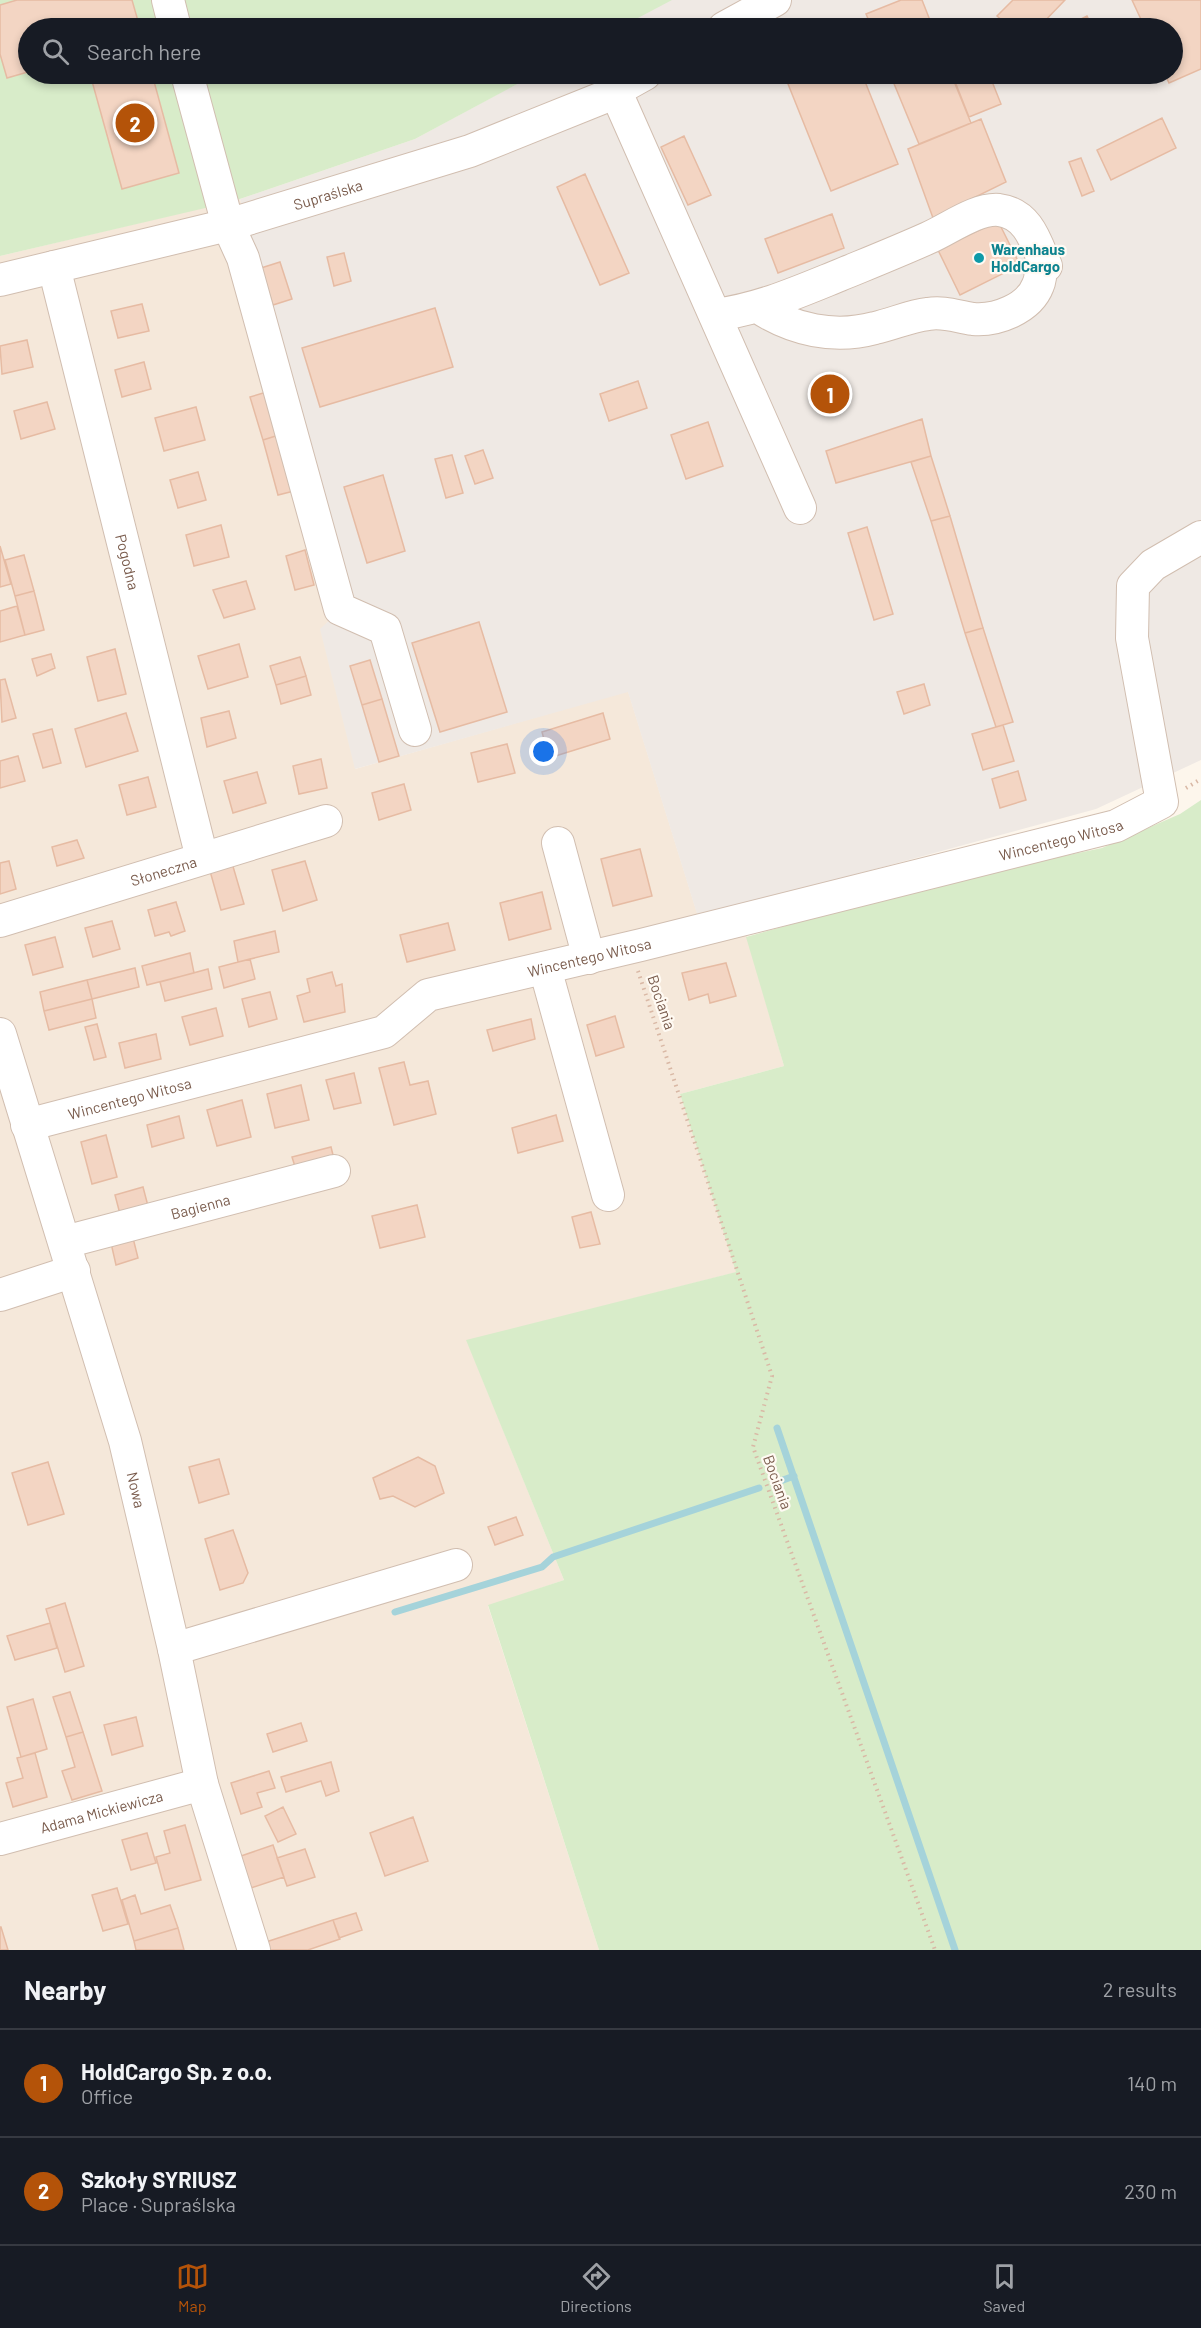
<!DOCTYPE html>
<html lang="en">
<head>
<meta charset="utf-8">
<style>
	:root { --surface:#171b24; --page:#20242c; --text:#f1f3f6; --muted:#9ea1a6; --line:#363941; --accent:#b45309 }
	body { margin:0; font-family:Barlow,sans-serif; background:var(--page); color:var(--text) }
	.you { position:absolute; left:544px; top:752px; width:21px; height:21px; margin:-15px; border:4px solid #fff; border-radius:50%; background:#1a73e8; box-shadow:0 0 0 9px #1a73e833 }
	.badge { display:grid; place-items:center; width:39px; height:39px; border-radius:50%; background:var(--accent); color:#fff; font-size:20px; font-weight:700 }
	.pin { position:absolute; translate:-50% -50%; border:3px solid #fff; box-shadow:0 2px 6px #0006 }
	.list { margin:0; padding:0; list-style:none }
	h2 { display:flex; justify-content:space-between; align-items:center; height:78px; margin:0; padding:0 24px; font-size:26px }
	h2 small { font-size:20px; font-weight:400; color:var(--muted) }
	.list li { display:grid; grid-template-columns:39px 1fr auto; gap:18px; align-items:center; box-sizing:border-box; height:108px; padding:0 24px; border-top:2px solid var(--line) }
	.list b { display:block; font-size:22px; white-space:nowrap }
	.list p { margin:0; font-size:20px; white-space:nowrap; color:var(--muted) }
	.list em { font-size:20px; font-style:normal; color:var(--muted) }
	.icon { flex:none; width:33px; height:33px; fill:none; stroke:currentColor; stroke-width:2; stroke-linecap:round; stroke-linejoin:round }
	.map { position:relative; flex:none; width:1201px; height:1950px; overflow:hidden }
	.search { position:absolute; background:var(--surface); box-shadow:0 3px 9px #0003; left:18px; right:18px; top:18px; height:66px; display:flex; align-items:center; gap:15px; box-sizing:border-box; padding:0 21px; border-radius:33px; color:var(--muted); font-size:22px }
	.sheet { height:294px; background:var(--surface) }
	nav { display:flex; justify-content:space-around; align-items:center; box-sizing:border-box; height:84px; border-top:2px solid var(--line); background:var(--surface); font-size:16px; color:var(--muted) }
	nav a { display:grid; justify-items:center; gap:3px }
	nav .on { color:var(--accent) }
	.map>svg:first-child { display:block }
	.residential { fill:#f5e8da }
	.industrial { fill:#efe9e4 }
	.green { fill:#d8ecc9 }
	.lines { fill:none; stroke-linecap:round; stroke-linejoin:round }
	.stream { stroke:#a5d3da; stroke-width:7 }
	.building { fill:#f3d5c3; stroke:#e6bba3; stroke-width:1.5 }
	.minor-casing { stroke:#d1beb0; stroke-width:34 }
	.path { stroke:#d9b8a5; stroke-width:4; stroke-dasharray:1.5 4.5; stroke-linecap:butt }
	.minor { stroke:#fff; stroke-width:32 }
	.culture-dot { fill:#0f9aa8; stroke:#fffaf3; stroke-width:2 }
	.labels { text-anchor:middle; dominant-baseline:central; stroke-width:4.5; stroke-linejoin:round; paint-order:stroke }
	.street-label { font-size:15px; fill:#7a5c4d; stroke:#fffaf3 }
	.culture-label { font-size:15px; font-weight:bold; fill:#0d838f; stroke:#fffaf3; text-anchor:start }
</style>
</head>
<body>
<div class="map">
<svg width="1201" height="1950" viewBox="0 0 1201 1950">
	<rect width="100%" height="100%" fill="#fdf6ec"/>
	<!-- residential -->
	<path class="residential" d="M240,199l111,401 4,169 273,-78 70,225 40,-11 46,161 -104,28 57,178 -270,69 97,239 -76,26 111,344h-599v-1694z"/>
	<!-- industrial -->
	<path class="industrial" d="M668,0h533v760l-105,49 -398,108 -70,-225 -273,77 -35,-140 31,-29 -111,-401 175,-60 120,-65h637v-46h-555z"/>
	<!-- green -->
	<path class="green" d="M0,0h672l-53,28h-591v46h508l-121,65 -184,63 -231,54z
		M1201,800v1150h-602l-111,-345 76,-25 -98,-240 270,-68 -56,-178 104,-28 -38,-129 212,-59 144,-30 78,-34z"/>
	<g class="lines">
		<!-- stream -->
		<path class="stream" d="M777,1428l178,522
			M775,1483l19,-7
			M395,1612l147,-45 11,-10 206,-69"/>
	</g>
	<!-- building -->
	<path class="building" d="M17,0h115l8,28h-112v44l-21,6 -7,-24v-49z
		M901,0h21l11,28h-61l-6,-14z
		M1013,0h52l-27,28h-27l-14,-12z
		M1132,0h69v69l-32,14 -4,-9h7v-46h-27z
		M1087,16l6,12h-30z
		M90,74h62l27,99 -57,16z
		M784,74h78l36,90 -67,27z
		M890,74h61l20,49 -52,21z
		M952,74h37l12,30 -32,13z
		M1062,74h25l-20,9z
		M1162,118l14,30 -65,32 -14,-30z
		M981,119l25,63 -73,36 -25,-69z
		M684,136l27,59 -23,10 -27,-58z
		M1081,158l13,33 -12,5 -13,-34z
		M585,174l44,99 -29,12 -43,-98z
		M832,214l12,34 -66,25 -13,-34z
		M998,221l22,44 -60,30 -22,-45z
		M344,253l7,28 -17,5 -7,-29z
		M280,262l12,37 -19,6 -12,-37z
		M142,304l7,27 -31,7 -7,-27z
		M435,308l18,59 -133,40 -18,-59z
		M27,340l6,27 -31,7 -2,-28z
		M144,362l7,27 -29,8 -7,-27z
		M638,381l9,27 -38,13 -9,-27z
		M270,391l12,43 -19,6 -13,-43z
		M47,402l8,27 -34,10 -7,-28z
		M196,407l9,33 -41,11 -9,-33z
		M922,419l9,37 -95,27 -10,-32z
		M708,422l15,44 -37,13 -15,-44z
		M282,434l16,56 -20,5 -15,-55z
		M483,450l10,28 -18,6 -10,-28z
		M452,455l11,38 -17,5 -11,-39z
		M931,456l19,60 -19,5 -20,-59z
		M198,472l8,28 -28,8 -8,-28z
		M383,475l22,76 -38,12 -23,-76z
		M950,516l33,112 -18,5 -34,-112z
		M221,525l8,32 -35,9 -8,-31z
		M867,527l26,87 -19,6 -26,-87z
		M0,546l11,38 -11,3z
		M305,550l9,35 -19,5 -9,-34z
		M24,555l10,36 -19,5 -10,-36z
		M246,581l9,28 -31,9 -11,-28z
		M34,591l10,39 -19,5 -10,-39z
		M17,606l8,29 -25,7v-31z
		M479,622l28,90 -67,20 -28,-89z
		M983,628l30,94 -17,5 -31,-94z
		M239,644l9,33 -40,12 -10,-33z
		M115,649l11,45 -28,7 -11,-44z
		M51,654l4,14 -18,8 -5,-17z
		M300,657l6,19 -30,9 -6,-19z
		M370,660l12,39 -20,6 -12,-39z
		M306,676l5,19 -30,9 -5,-19z
		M5,679l11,39 -14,4 -2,-42z
		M924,684l6,21 -26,9 -7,-22z
		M382,699l17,57 -20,6 -17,-57z
		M229,711l7,27 -29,9 -6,-29z
		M126,713l12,38 -52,16 -11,-38z
		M603,713l7,26 -61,19 -7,-26z
		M1003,725l11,36 -31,9 -11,-36z
		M52,729l9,34 -18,5 -10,-34z
		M507,744l8,29 -37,9 -7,-29z
		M18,756l7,25 -25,7v-27z
		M321,759l6,29 -28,6 -6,-28z
		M1018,771l8,29 -26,8 -8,-29z
		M257,772l9,31 -33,10 -9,-32z
		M148,777l8,30 -29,8 -8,-30z
		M404,784l7,26 -32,10 -7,-27z
		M77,840l7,18 -27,8 -5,-19z
		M640,849l12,47 -39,10 -12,-47z
		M9,861l7,28 -16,5v-31z
		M305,861l12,39 -34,11 -11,-41z
		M232,863l12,41 -23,6 -11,-39z
		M542,892l9,37 -42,11 -9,-37z
		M176,902l9,29 -14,5 -2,-4 -14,4 -7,-26z
		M112,921l8,28 -27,8 -8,-29z
		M448,923l7,27 -48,12 -7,-27z
		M275,931l4,21 -41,10 -4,-21z
		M55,937l8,30 -30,8 -8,-30z
		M190,953l4,20 -47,12 -5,-19z
		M250,959l5,20 -31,9 -5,-21z
		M726,963l10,33 -26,7 -2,-9 -19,6 -7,-27z
		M135,968l4,19 -47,12 -5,-19z
		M208,969l4,20 -47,12 -5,-19z
		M332,972l4,14 6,-2 3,28 -41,10 -7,-26 13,-4 -3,-13z
		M87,980l5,19 -48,12 -4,-19z
		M270,992l7,27 -28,8 -7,-28z
		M92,999l4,19 -47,12 -5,-19z
		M216,1008l7,28 -33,9 -8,-28z
		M615,1016l9,31 -28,9 -9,-31z
		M531,1019l4,20 -42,12 -6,-21z
		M97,1024l9,33 -12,3 -9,-33z
		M156,1034l5,25 -36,9 -6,-25z
		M404,1062l6,23 18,-4 8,33 -42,11 -15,-57z
		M354,1073l7,30 -27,6 -8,-29z
		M301,1085l8,35 -34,8 -8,-34z
		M242,1100l9,37 -34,9 -10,-36z
		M556,1115l7,26 -45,12 -6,-25z
		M179,1116l5,22 -32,9 -5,-22z
		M106,1135l11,42 -25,7 -11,-42z
		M331,1147l4,16 -38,10 -5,-16z
		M143,1187l5,19 -28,8 -5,-19z
		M417,1205l8,32 -45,11 -8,-32z
		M591,1212l9,32 -20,4 -8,-31z
		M133,1238l5,20 -22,7 -5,-22z
		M418,1457l17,9 9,27 -29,14 -22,-11 -13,3 -7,-21z
		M219,1459l10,35 -30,9 -10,-36z
		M48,1462l16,52 -36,11 -16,-52z
		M516,1517l7,18 -28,10 -7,-18z
		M233,1530l15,43 -5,10 -23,7 -15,-51z
		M65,1603l19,63 -19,6 -19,-63z
		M50,1623l7,25 -42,12 -8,-24z
		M70,1692l13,40 -17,5 -13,-40z
		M33,1699l14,50 -26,8 -14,-50z
		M136,1717l7,29 -31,9 -8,-30z
		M301,1723l6,18 -34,11 -6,-18z
		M83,1732l19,59 -30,9 -10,-29 13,-4 -9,-30z
		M35,1753l12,44 -34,10 -7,-24 17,-5 -6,-20z
		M331,1762l8,29 -13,5 -5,-15 -35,11 -5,-15z
		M269,1771l6,17 -18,5 5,14 -21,7 -10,-31z
		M283,1807l13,27 -18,8 -13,-26z
		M413,1817l15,44 -43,15 -15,-43z
		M185,1825l16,55 -36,10 -9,-33 14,-4 -6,-22z
		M147,1833l9,30 -25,7 -9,-30z
		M273,1845l11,32 -33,11 -10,-32z
		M305,1849l10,28 -28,9 -10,-28z
		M117,1888l11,36 -25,7 -11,-36z
		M135,1895l6,19 29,-9 8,23 -44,13 -12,-41z
		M356,1913l6,17 -23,8 -6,-18z
		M333,1920l7,19 -32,11h-39l-3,-8z
		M0,1927h1l7,23h-8z
		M178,1928l6,22h-48l-2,-9z"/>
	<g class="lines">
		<defs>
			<g id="minor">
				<path d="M168,0l7,28"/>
				<path d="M724,28l51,-28"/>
				<path d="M187,74l41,151 15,33 97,351 45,20 30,101"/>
				<path d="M615,90l185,418"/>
				<path id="s1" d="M54,267l148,591"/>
				<path id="s2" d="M0,280l228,-55 242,-74 132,-53 43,-24"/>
				<path d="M715,315c45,-6 83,-23 125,-40 29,-12 59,-24 88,-37 21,-9 48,-30 71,-28 30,4 37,33 47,56l-5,-4c0,7 0,17 -3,23 -9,24 -42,36 -65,34 -15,-2 -29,-8 -45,-5 -18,2 -35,10 -53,14 -41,11 -82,2 -117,-21"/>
				<path d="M558,843l31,115"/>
				<path id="s3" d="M0,921l326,-100"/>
				<path d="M545,968l63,227"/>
				<path id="s4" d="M0,1034l125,407 49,208 28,135 52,166"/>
				<path id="s5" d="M27,1125l357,-93 44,-37 213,-50 475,-119 46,-24 -30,-164 1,-52 20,-21 48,-28"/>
				<path id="s6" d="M65,1242l269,-71"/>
				<path d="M0,1295l74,-24"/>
				<path d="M174,1649l282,-84"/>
				<path id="s7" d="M0,1839l202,-55"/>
			</g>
		</defs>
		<!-- minor casing -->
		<use href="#minor" class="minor-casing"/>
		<!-- path -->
		<path class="path" d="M1186,788l15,-9
			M638,971l134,405 -19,71 182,503"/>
		<!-- minor -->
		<use href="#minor" class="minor"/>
	</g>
	<!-- markers -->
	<circle class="culture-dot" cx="979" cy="258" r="6"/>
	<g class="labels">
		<!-- street labels -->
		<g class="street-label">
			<text stroke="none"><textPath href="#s2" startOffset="339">Supraślska</textPath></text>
			<text stroke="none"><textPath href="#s1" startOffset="304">Pogodna</textPath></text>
			<text stroke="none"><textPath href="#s5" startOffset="1078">Wincentego Witosa</textPath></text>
			<text stroke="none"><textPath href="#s3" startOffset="171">Słoneczna</textPath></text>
			<text stroke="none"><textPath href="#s5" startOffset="592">Wincentego Witosa</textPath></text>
			<text transform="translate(662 1002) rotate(71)">Bociania</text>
			<text stroke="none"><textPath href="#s5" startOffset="106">Wincentego Witosa</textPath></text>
			<text stroke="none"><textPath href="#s6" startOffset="140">Bagienna</textPath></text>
			<text transform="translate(778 1482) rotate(70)">Bociania</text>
			<text stroke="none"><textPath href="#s4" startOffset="476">Nowa</textPath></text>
			<text stroke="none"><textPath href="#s7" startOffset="105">Adama Mickiewicza</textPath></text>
		</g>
		<!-- culture labels -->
		<g class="culture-label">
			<text x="991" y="249">Warenhaus<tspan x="991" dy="17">HoldCargo</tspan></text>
		</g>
	</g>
</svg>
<div class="you"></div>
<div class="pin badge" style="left:830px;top:394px">1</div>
<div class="pin badge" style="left:135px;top:123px">2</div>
<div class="search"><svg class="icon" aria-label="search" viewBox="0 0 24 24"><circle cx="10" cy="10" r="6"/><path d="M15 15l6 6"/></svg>Search here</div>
</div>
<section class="sheet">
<h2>Nearby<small>2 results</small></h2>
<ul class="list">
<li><span class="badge">1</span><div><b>HoldCargo Sp. z o.o.</b><p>Office</p></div><em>140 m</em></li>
<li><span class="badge">2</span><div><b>Szkoły SYRIUSZ</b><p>Place · Supraślska</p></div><em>230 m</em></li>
</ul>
</section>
<nav>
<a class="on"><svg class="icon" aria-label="map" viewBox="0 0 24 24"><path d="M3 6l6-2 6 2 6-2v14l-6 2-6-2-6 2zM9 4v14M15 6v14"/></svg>Map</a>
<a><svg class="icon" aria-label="directions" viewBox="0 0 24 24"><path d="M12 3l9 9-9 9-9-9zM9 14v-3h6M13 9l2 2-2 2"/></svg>Directions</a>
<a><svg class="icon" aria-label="saved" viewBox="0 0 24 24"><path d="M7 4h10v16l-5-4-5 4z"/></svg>Saved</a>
</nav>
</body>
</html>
